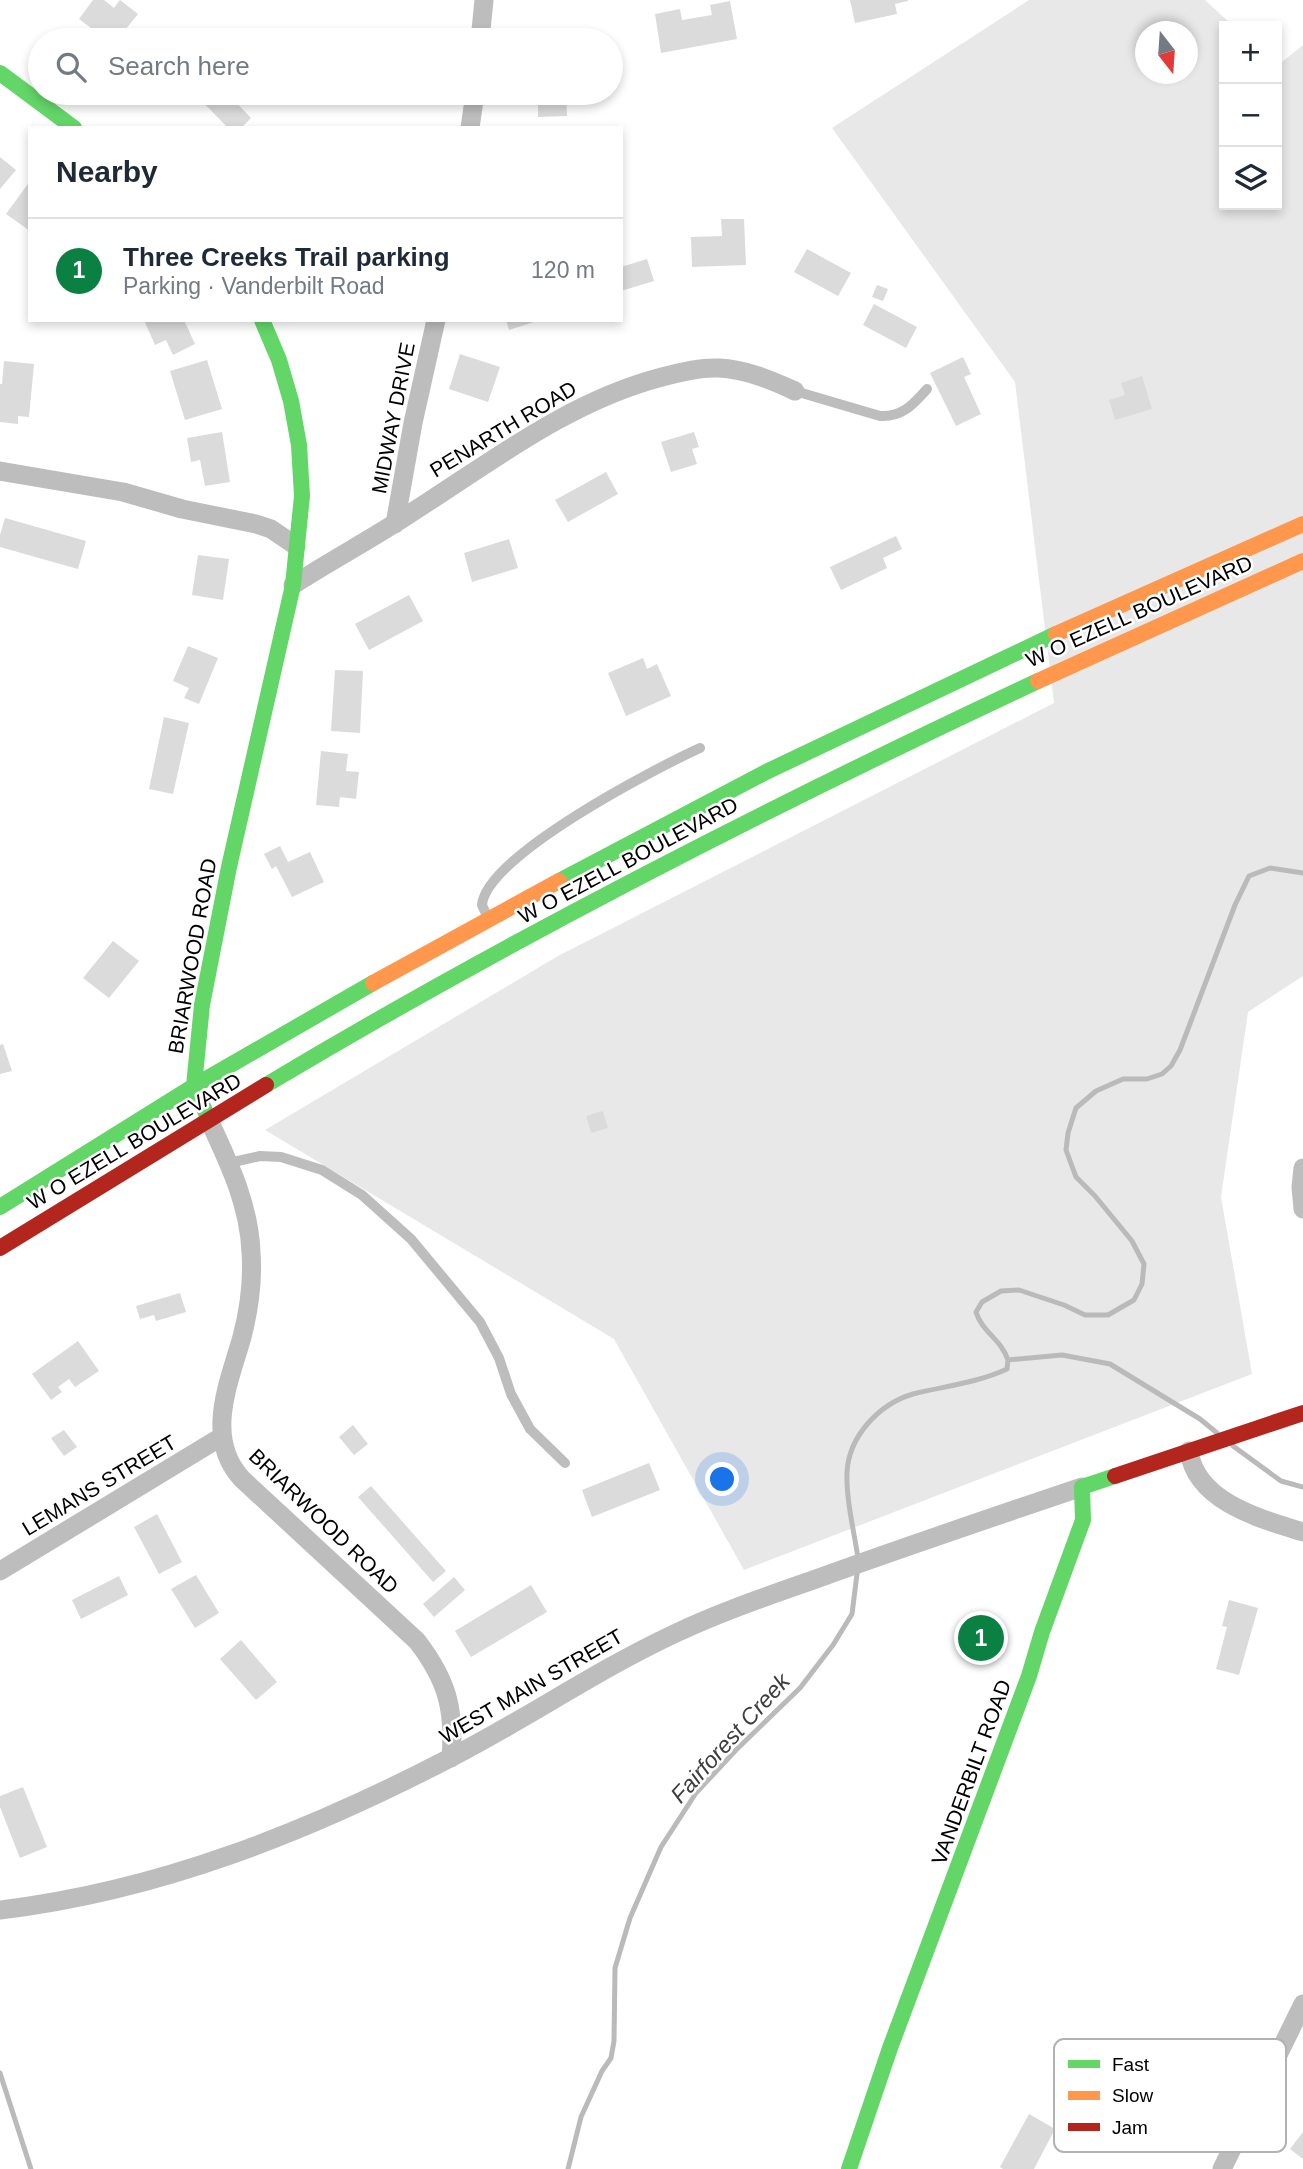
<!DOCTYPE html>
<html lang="en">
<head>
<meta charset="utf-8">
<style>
	:root { --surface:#fff; --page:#f6f6f7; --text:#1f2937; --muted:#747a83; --line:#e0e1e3; --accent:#0b8043 }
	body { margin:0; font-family:Arial,sans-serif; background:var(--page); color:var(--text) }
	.controls { position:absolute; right:21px; top:21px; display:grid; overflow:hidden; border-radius:0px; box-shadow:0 4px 10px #0003 }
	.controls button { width:63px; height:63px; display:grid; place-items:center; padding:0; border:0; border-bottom:2px solid var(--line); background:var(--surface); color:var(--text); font:35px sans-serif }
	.compass { position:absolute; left:1135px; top:21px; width:63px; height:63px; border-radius:50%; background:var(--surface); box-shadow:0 4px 10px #0003; rotate:163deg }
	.you { position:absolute; left:723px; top:1480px; width:24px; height:24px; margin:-18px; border:5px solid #fff; border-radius:50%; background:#1a73e8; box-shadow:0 0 0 10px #1a73e833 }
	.badge { display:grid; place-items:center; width:46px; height:46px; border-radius:50%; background:var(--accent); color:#fff; font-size:23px; font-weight:700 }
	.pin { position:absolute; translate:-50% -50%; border:4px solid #fff; box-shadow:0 2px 7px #0006 }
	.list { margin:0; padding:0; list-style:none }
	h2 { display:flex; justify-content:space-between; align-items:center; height:91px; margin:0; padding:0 28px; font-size:30px }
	h2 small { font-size:23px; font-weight:400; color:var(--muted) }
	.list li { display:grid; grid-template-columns:46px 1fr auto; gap:21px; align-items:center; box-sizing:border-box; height:105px; padding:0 28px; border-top:2px solid var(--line) }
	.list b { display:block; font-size:26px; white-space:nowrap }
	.list p { margin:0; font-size:23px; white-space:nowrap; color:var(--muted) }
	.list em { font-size:23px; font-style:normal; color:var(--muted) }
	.icon { flex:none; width:38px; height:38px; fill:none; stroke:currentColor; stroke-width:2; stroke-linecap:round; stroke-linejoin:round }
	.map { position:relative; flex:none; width:1303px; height:2169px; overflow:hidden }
	.search { position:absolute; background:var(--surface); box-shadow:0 4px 10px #0003; left:28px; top:28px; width:595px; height:77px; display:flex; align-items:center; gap:18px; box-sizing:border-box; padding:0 24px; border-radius:38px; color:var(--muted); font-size:26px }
	.panel { position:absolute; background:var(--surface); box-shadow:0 4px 10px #0003; left:28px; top:126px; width:595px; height:196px; border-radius:0px }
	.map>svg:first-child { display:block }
	.green { fill:#e8e8e8; fill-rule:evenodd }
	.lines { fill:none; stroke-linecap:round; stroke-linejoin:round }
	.stream { stroke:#bababa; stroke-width:5 }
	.building { fill:#dbdbdb }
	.lane { stroke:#bdbdbd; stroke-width:10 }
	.street { stroke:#bdbdbd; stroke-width:19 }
	.fast { stroke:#63d668; stroke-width:16 }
	.slow { stroke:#ff974d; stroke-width:16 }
	.jam { stroke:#b3261e; stroke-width:16 }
	.labels { text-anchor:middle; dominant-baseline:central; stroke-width:5; stroke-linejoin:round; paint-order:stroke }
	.street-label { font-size:21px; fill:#000; stroke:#fff }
	.water-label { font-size:23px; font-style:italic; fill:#3d3d3d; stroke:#fff }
	.key { fill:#fff; stroke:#b2b2b2; stroke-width:2 }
	.key-label { font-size:19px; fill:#000 }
</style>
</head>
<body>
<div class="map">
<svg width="1303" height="2169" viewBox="0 0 1303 2169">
	<rect width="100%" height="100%" fill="#fff"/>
	<!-- green -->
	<path class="green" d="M1029,0h176l28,26h-9v179h53v-139l26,-21v931l-55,36 -27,185 31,177 -508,196 -130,-231 -349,-209 293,-174 496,-253 -39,-321 -183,-254zM1146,32h42v42h-42z"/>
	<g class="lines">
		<!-- stream -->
		<path class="stream" d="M1008,1360c-7,-21 -26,-28 -32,-48l6,-10 19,-11 18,-1 45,15 21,10h23l26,-15 8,-16 2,-20 -12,-23 -37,-45 -19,-19 -10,-27 2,-17 8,-25 20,-17 27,-12h24l15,-5 9,-8 9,-16 55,-145 14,-29 21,-8 33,5
			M1008,1360l54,-5 48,9 90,55 17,14
			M1233,1446l48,35 22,6
			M858,1558c-4,-27 -12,-58 -11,-86 2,-36 32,-68 66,-78 32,-8 64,-11 94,-25l1,-9
			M0,2073l31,96
			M568,2169l13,-52 21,-46 9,-13 3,-17 1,-73 15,-50 31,-71 35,-54 40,-43 64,-62 33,-43 19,-31 5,-40"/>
	</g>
	<!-- building -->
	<path class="building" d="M93,0h11l10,8 6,-8 18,14 -21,26h-10l-28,-21z
		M850,0h58v1l-13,3 2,10 -42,9z
		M730,1l7,38 -76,14 -6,-39 25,-5 2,11 30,-5 -2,-10z
		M194,93h33l24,25 -10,10h-13z
		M538,93h28l1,23 -29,1z
		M0,157l16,13 -16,19z
		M30,181v50l-24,-17z
		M721,219h23l2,46 -54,2 -1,-30 31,-1z
		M807,249l44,24 -13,23 -44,-24z
		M647,259l7,22 -33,10v-24z
		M877,285l11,4 -5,12 -11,-4z
		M874,304l43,23 -11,21 -43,-23z
		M144,320h40l11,24 -22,11 -7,-15 -11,5z
		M506,320h31v1l-28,9z
		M460,354l40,13 -12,35 -39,-13z
		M963,357l8,17 -7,3 17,37 -25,12 -26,-53z
		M207,360l15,49 -37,11 -15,-49z
		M4,361l30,3 -5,53 -11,-1v8l-18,-2v-38h2z
		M1142,376l10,33 -37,11 -6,-20 16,-5 -4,-12z
		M222,432l8,50 -25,4 -5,-26 -9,2 -4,-24z
		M694,432l5,15 -7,2 5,15 -26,8 -10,-30z
		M606,472l12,22 -50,28 -13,-22z
		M5,518l81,23 -8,28 -78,-22v-12z
		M896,536l6,13 -19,9 4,10 -46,22 -11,-23z
		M509,539l9,29 -46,14 -8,-29z
		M198,555l31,4 -6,41 -31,-5z
		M409,595l14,26 -54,29 -14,-26z
		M188,646l30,12 -19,46 -15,-6 5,-10 -16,-7z
		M643,658l4,11 10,-5 14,32 -45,20 -18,-43z
		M335,670l28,1 -3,62 -29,-2z
		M164,717l25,6 -16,71 -24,-5z
		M321,751l27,3 -2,17 13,1 -3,27 -16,-2 -1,10 -23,-2z
		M280,846l8,16 22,-10 14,30 -32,15 -16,-31 -4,3 -8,-15z
		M113,941l26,20 -30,37 -26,-20z
		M3,1044l9,27 -12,3v-29z
		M603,1111l5,17 -17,5 -5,-17z
		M180,1293l6,19 -30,9 -2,-6 -14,4 -4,-13z
		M78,1341l21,30 -24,16 -6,-8 -11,8 4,5 -11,8 -19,-26z
		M353,1425l15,19 -14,11 -15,-18z
		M64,1430l13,17 -13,9 -13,-18z
		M649,1463l11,27 -68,27 -10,-27z
		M371,1486l75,85 -13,11 -75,-85z
		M157,1514l25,48 -23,12 -25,-47z
		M196,1575l23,38 -24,15 -24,-39z
		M119,1576l9,19 -47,24 -9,-19z
		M454,1577l11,13 -31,27 -11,-13z
		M531,1585l16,27 -76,45 -16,-26z
		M1229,1600l29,8 -19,67 -23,-6 11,-42 -5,-1z
		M241,1640l36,42 -21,18 -36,-41z
		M23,1787l24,60 -27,11 -20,-51v-11z
		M1029,2114l26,15 -21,40h-31l-3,-2z
		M1303,2132v27l-13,-10z"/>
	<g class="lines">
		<!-- lane -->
		<path class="lane" d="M795,391l85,25c22,1 33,-11 47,-27
			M487,916l-5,-11c4,-49 174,-137 218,-157
			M229,1163l31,-7 21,1 41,13 40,25 49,44 69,83 19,36 12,36 19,35 35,34"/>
		<!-- street -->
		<path class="street" d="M480,40l4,-40
			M470,128l5,-35
			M0,471l123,21 59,17 74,15 15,5 25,17
			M395,524l18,-101 23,-103
			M293,585c39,-25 80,-47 118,-72 80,-51 158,-112 251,-136 18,-5 38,-10 57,-9 26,1 52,12 76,23
			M209,1120c20,43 40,84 42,132 2,28 -2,58 -9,85 -13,46 -38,101 0,142l175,162c30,39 38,68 34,117
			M1303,1168l-2,19 2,22
			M1189,1451c7,51 72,68 114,81
			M0,1571l221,-134
			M0,1910c159,-19 307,-78 448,-151 77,-39 147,-88 226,-125 46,-22 94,-38 142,-55 88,-32 177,-62 266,-92
			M1222,2169l81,-165"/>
		<!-- fast -->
		<path class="fast" d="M0,73l74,55
			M559,881l207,-109 290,-138
			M266,1085c249,-149 509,-281 772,-404
			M209,1120l-15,-34 8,-81 27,-138 64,-282 9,-89 -3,-51 -8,-44 -12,-41 -17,-40
			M0,1207l194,-121 179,-103
			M849,2169l41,-121 139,-372 13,-44 41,-112 -1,-33 33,-11"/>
		<!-- slow -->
		<path class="slow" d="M1056,634l247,-110
			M1038,681l265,-120
			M373,983l186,-102"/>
		<!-- jam -->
		<path class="jam" d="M0,1248l266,-163
			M1115,1476l188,-63"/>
	</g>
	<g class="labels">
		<!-- street labels -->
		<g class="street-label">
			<text transform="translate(393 418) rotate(-79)">MIDWAY DRIVE</text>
			<text transform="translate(503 429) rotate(-31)">PENARTH ROAD</text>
			<text transform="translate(1139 611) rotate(-24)">W O EZELL BOULEVARD</text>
			<text transform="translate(628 860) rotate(-28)">W O EZELL BOULEVARD</text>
			<text transform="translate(192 956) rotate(-80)">BRIARWOOD ROAD</text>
			<text transform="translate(134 1141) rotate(-31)">W O EZELL BOULEVARD</text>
			<text transform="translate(99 1485) rotate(-31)">LEMANS STREET</text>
			<text transform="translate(324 1521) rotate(44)">BRIARWOOD ROAD</text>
			<text transform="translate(531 1686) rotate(-30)">WEST MAIN STREET</text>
			<text transform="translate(971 1772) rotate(-70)">VANDERBILT ROAD</text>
		</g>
		<!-- water labels -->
		<g class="water-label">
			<text transform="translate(730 1738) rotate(-48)">Fairforest Creek</text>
		</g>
	</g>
	<!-- legend -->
	<rect x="1054" y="2039" width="232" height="113" rx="10" class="key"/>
	<rect x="1068" y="2060" width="32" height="8" fill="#63d668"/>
	<rect x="1068" y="2091" width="32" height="9" fill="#ff974d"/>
	<rect x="1068" y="2123" width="32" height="8" fill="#b3261e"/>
	<g class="key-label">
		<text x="1112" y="2071">Fast</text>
		<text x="1112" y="2102">Slow</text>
		<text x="1112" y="2134">Jam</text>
	</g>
</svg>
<div class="controls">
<button>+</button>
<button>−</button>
<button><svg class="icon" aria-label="layers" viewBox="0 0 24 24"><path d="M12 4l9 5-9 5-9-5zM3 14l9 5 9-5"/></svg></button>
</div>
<svg class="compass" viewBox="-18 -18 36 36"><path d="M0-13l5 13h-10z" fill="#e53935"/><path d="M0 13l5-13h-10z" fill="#747a83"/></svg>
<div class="you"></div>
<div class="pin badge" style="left:981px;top:1638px">1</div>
<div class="search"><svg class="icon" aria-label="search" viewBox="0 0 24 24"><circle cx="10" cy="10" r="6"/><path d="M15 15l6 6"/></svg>Search here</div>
<section class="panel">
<h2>Nearby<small></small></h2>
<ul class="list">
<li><span class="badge">1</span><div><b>Three Creeks Trail parking</b><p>Parking · Vanderbilt Road</p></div><em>120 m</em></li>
</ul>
</section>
</div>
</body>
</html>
